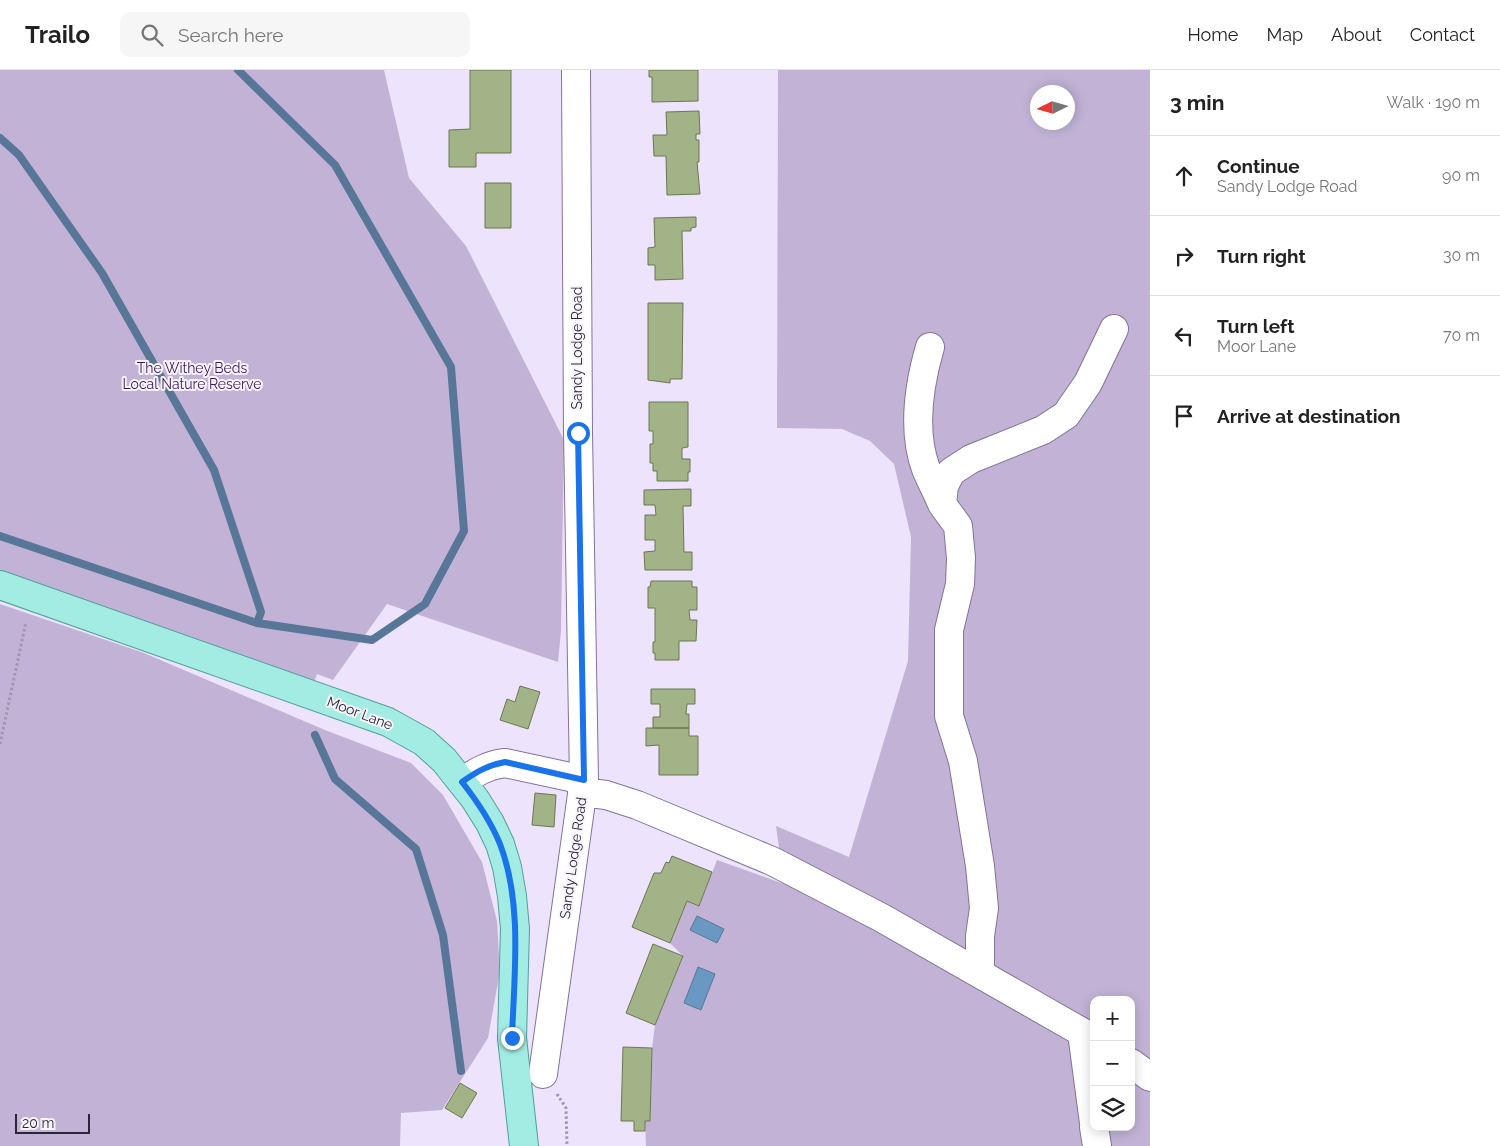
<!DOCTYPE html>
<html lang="en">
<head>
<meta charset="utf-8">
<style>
	:root { --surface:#fff; --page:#f6f6f6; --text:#222; --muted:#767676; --line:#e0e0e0 }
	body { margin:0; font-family:Raleway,sans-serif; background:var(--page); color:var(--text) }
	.controls { position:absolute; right:15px; bottom:15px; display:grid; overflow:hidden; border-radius:10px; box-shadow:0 2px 12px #0003 }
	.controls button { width:45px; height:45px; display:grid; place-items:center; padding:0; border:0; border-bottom:1px solid var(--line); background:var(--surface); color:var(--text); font:25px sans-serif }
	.compass { position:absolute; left:1030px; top:15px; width:45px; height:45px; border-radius:50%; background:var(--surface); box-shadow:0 2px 12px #0003; rotate:265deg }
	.scale { position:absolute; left:15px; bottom:12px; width:75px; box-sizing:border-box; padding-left:5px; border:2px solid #2c2535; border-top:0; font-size:14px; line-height:18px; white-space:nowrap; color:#2c2535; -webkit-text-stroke:4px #f7f4fc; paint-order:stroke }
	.stop { position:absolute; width:15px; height:15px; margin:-11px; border:4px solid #1a73e8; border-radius:50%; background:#fff }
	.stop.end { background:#1a73e8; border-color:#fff; box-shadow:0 1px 5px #0008 }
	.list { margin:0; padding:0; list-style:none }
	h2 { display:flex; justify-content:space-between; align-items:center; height:65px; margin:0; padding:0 20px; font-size:21px }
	h2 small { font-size:16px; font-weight:400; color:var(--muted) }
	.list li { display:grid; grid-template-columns:32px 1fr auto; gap:15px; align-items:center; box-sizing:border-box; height:80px; padding:0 20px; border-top:1px solid var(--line) }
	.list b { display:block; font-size:19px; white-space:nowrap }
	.list p { margin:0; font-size:16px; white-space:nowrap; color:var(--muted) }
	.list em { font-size:16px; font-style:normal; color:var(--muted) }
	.icon { flex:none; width:28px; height:28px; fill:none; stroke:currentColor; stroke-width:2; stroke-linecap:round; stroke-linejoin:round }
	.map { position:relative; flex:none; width:1150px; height:1076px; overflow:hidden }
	header { display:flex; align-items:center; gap:30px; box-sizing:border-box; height:70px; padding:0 25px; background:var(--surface); border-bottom:1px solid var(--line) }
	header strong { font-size:24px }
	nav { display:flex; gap:28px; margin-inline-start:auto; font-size:18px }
	.search { width:350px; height:45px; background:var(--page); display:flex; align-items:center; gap:12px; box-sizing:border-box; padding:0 18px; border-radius:10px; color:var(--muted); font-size:19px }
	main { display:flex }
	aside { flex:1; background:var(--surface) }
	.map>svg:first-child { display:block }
	.green { fill:#c2b3d6; fill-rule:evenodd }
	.water { fill:#6999c2; stroke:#577698 }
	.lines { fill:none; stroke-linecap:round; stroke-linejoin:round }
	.stream { stroke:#577698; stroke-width:8 }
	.building { fill:#a3b388; stroke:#69784f }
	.minor-casing { stroke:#837299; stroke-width:30 }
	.major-casing { stroke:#519f9a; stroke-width:30 }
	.path { stroke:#a097ad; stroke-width:3; stroke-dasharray:2.5 2.5; stroke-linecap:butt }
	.minor { stroke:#fff; stroke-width:28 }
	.major { stroke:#a3ece3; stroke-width:28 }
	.route { stroke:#1a73e8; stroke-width:6 }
	.labels { text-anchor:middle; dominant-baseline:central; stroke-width:4; stroke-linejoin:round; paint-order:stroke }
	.street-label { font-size:14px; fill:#2c2535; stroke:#f7f4fc }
	.park-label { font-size:14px; fill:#391858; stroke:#f7f4fc }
</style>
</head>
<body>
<header>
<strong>Trailo</strong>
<div class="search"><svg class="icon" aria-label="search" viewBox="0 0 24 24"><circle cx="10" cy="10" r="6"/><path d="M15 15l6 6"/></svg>Search here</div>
<nav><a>Home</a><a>Map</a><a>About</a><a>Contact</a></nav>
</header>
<main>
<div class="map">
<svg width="1150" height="1076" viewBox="0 0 1150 1076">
	<rect width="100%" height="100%" fill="#eee3fd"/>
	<!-- green -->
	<path class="green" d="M0,0h384l25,108 57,68 98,194 -3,191 -3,31 -171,-58 -54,76 -16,-6 -7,20 -310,-109z
		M778,0h372v1076h-504l-1,-25h5l2,-73 3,-23 28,-69 -13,-13 17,-42 12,5 18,-46 67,24 -8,-58 73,31 59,-196 3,-124 -17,-73 -24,-23 -28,-12 -65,-1zM1038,22h30v30h-30zM1094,930h37v127h-37z
		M0,534l144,49 181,77 86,33 32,32 39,67 15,59 3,50 -12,67 -46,72 -41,3 -1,33h-400z"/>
	<!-- water -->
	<path class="water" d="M697,846l27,13 -7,14 -27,-13z
		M698,897l17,7 -14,36 -17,-7z"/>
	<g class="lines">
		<!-- stream -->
		<path class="stream" d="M238,0l97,95 116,202 13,164 -39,73 -53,36 -115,-17
			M0,68l19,17 83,118 112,197 47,142 -4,11 -257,-87
			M315,665l20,44 81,70 27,86 18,136"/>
	</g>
	<!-- building -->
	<path class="building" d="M470,0h41v83h-35v14h-27v-37l21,-1z
		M649,0h49v31l-46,1v-25h-3z
		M699,41l1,23h-4v6h3v22h-2l3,32 -33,1 -1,-39h-12l-1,-21h14l-1,-23z
		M485,113h26v45h-26z
		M696,147v10l-5,1v3h-9l1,48 -28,1v-15h-7v-17l7,-1 -1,-29z
		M648,233h35l-1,76h-12v4l-22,-3z
		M649,332h39v45l-6,1v11h8v13h-2v9h-31v-10h-4v-8h-3v-19h3v-13h-4z
		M691,419v17h-8l1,46h8v18h-47l-1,-18 11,-1v-11h-10v-25h11l-1,-10h-11v-15z
		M651,511h41v6h5v23h-8l1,10h7l-1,21h-17v19h-24v-7h-2v-11h2v-34h-7v-21h2z
		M520,616l20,6 -12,37 -28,-9 7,-21 8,3z
		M651,619h44v15h-8l-1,10h3v14h-36v-11h7v-13h-9z
		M646,658h43v8h9v39h-39v-30l-13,1z
		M535,723l21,2 -2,32 -22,-2z
		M672,786l40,16 -13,34 -12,-5 -17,42 -38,-16 22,-54h7l5,-11 3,1z
		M653,874l30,12 -28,69 -29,-12z
		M623,977l29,1 -2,73h-5v10h-11v-10h-13z
		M460,1013l17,10 -15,25 -17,-10z"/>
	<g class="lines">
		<defs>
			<path id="minor" d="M930,277c-11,38 -18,84 -4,122 5,12 11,23 16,35
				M462,712c14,-10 26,-17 43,-19l79,17
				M582,722l24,3 31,10 135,56 110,57 212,121
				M980,903v-37l4,-28 -4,-42 -17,-105 -14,-45v-86l11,-46 1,-26 -3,-32 -16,-22 2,-18 7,-14 20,-13 72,-29 23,-15 22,-32 26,-54
				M1082,963l12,90
				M1131,993l19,14
				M543,1004l41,-294 -6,-347 -2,-363
				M1094,1057l3,19"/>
			<path id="major" d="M0,515l388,137 36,20 20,18 31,39 15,24 10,21 7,23 5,29 3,33 -3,109 12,108"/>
		</defs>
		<!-- minor casing -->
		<use href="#minor" class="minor-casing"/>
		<!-- major casing -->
		<use href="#major" class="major-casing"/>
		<!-- path -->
		<path class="path" d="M0,674l26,-122
			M557,1024l9,14 1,38"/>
		<!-- minor -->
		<use href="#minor" class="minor"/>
		<!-- major -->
		<use href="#major" class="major"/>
	</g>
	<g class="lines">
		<!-- route -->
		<path class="route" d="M512,968c2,-62 11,-134 -12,-194 -9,-22 -23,-43 -38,-62 14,-10 26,-17 43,-20l79,18 -6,-347"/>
	</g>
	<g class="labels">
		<!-- street labels -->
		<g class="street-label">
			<text transform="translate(577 278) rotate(-90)">Sandy Lodge Road</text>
			<text transform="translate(360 643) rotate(21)">Moor Lane</text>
			<text transform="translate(573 788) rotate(-82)">Sandy Lodge Road</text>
		</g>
		<!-- park labels -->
		<g class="park-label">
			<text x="192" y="298">The Withey Beds<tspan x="192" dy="16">Local Nature Reserve</tspan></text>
		</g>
	</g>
</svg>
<div class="controls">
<button>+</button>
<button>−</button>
<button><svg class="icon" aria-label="layers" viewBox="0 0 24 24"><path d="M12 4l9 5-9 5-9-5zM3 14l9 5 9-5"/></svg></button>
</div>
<svg class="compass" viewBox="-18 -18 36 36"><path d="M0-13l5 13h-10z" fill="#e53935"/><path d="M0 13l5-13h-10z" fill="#767676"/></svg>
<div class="scale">20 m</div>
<div class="stop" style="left:578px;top:363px"></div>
<div class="stop end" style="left:512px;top:968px"></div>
</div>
<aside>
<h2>3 min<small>Walk · 190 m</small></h2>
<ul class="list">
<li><svg class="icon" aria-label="ahead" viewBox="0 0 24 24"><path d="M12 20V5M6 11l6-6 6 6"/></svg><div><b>Continue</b><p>Sandy Lodge Road</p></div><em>90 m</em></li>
<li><svg class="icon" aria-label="right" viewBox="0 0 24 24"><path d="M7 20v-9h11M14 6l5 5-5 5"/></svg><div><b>Turn right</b></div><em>30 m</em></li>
<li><svg class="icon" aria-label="left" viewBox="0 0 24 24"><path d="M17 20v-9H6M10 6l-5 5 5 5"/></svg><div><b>Turn left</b><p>Moor Lane</p></div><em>70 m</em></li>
<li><svg class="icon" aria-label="arrive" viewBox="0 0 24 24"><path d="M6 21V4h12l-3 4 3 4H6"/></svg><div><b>Arrive at destination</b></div></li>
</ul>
</aside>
</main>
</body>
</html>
